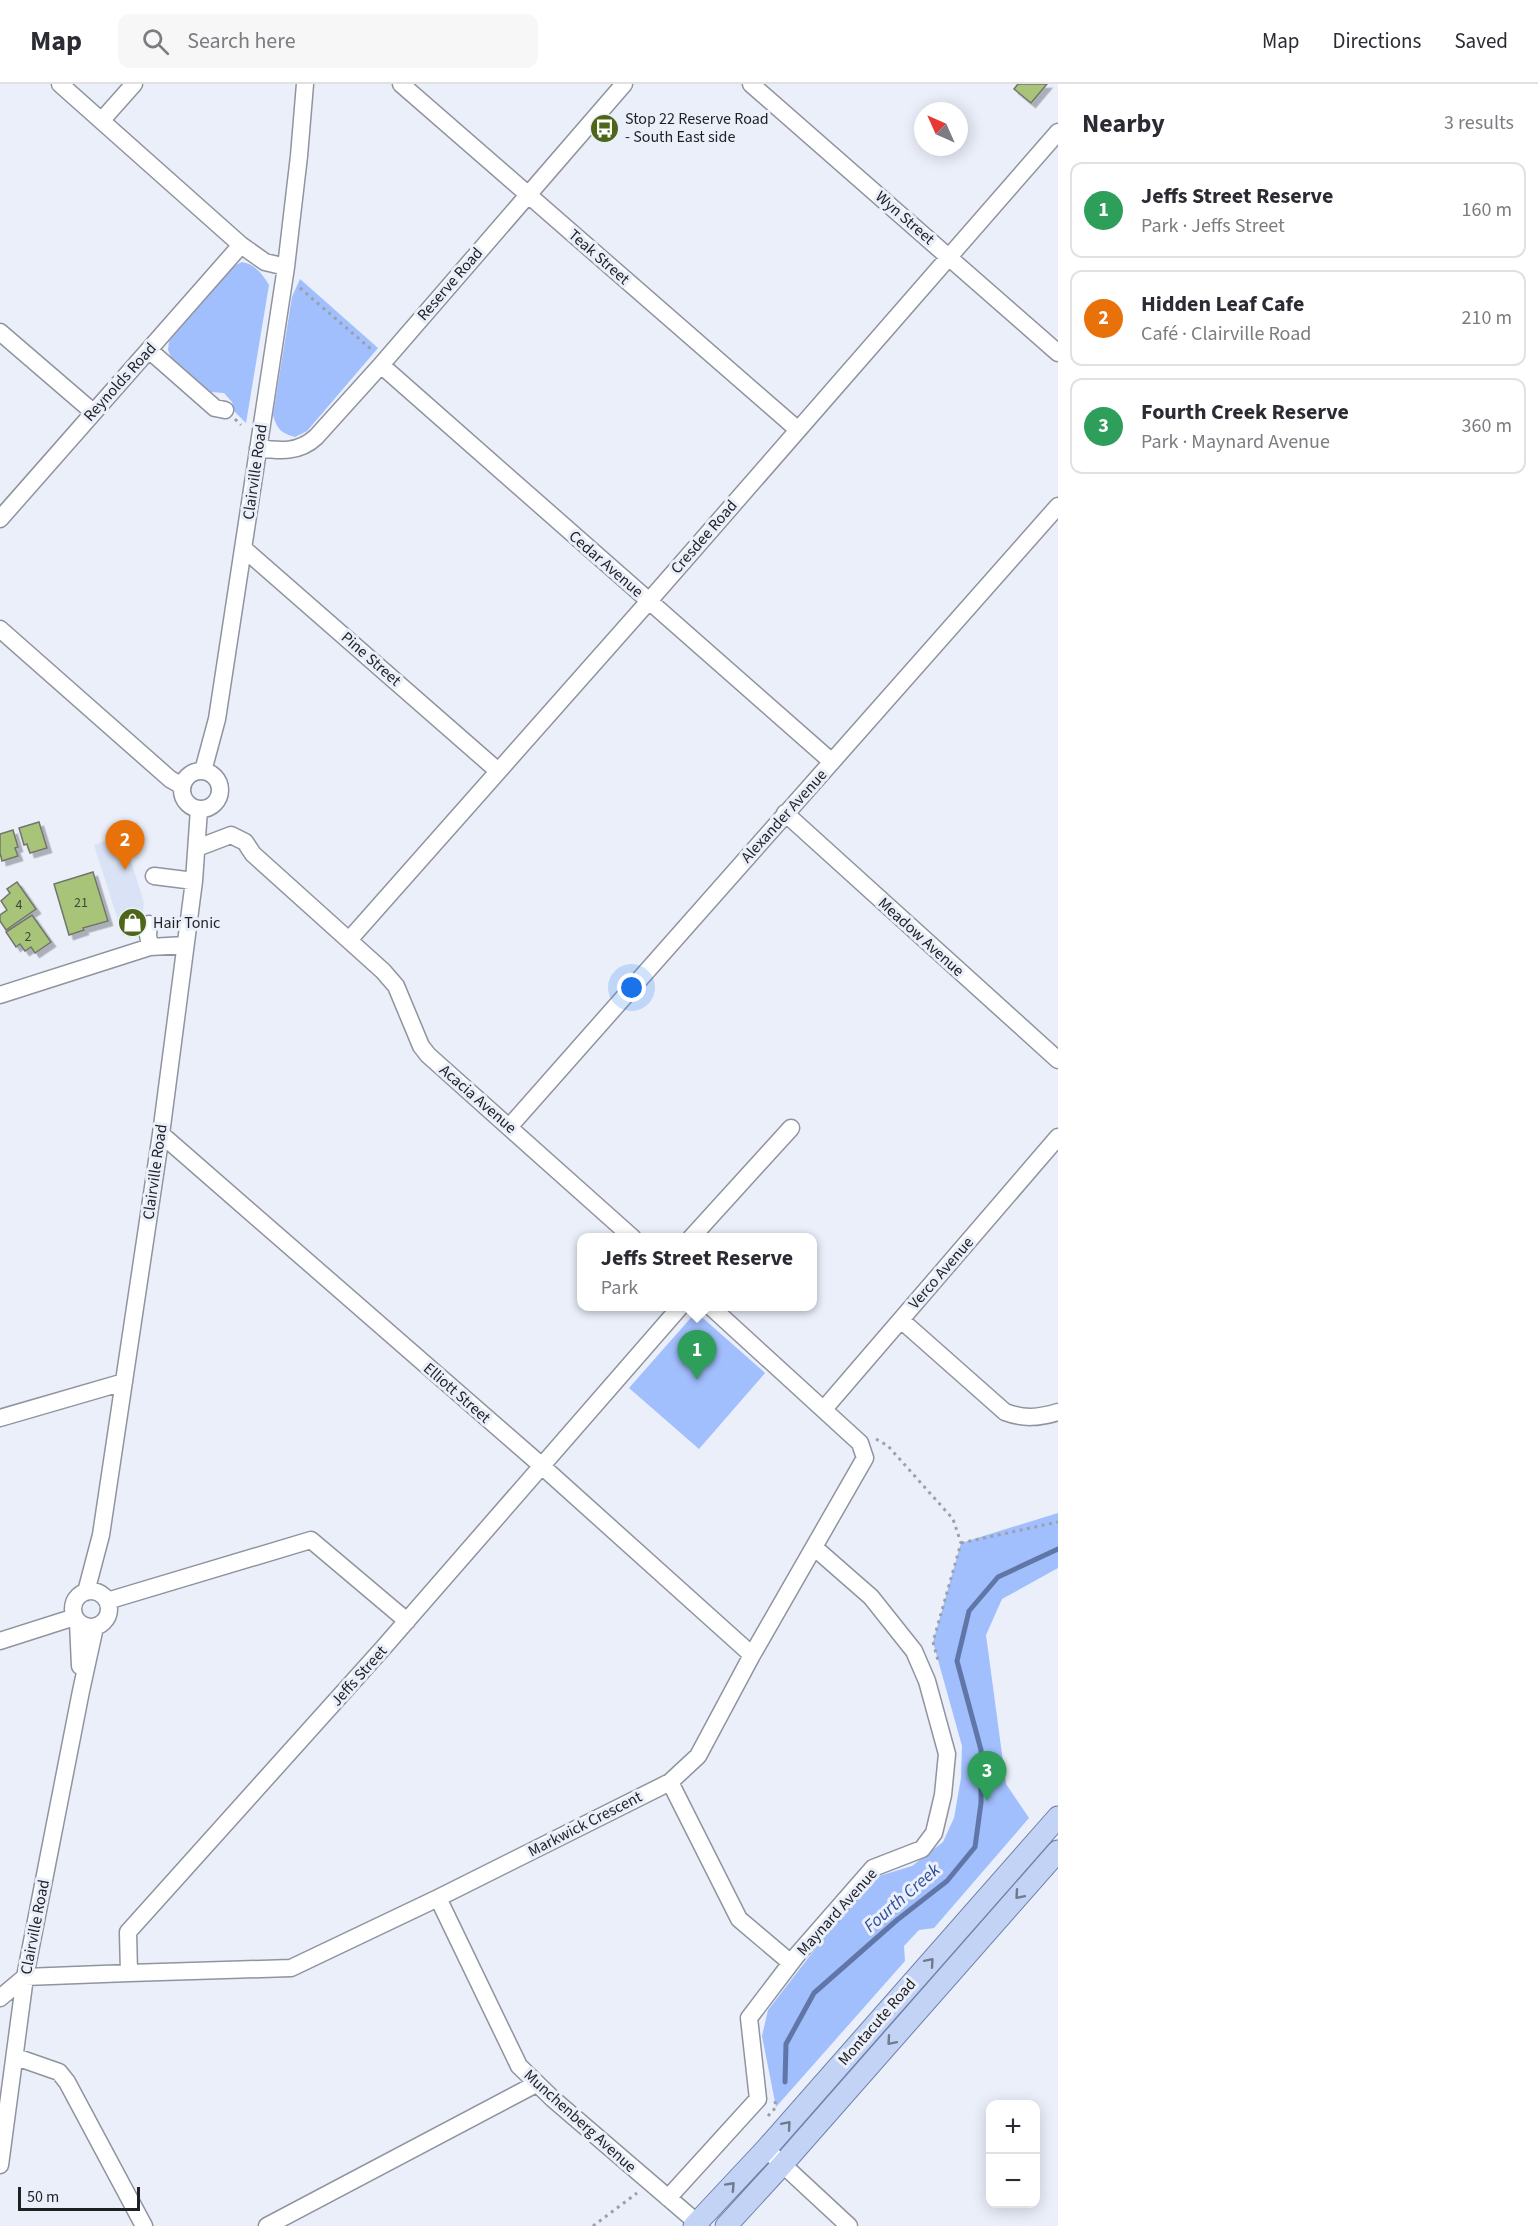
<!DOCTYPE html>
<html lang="en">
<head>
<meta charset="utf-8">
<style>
	:root { --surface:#fff; --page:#f7f7f7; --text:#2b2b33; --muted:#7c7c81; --line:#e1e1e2; --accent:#4d6617 }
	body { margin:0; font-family:"Source Sans 3",sans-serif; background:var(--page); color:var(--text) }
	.controls { position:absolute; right:18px; bottom:18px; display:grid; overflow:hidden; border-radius:12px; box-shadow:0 3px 15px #0003 }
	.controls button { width:54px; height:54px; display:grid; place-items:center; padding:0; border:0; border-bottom:2px solid var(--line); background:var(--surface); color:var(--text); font:30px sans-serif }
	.compass { position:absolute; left:914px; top:18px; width:54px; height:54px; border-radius:50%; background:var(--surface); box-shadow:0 3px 15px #0003; rotate:315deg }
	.scale { position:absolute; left:18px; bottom:15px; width:122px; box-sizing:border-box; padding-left:6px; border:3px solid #1e2023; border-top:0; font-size:16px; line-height:21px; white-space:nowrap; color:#1e2023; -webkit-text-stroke:4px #eaeffa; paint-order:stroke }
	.you { position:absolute; left:632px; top:904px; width:21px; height:21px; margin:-15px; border:4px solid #fff; border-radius:50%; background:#1a73e8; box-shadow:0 0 0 9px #1a73e833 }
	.badge { display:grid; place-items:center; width:39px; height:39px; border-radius:50%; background:var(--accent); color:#fff; font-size:20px; font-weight:700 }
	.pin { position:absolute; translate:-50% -50px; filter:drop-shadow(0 2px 3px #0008) }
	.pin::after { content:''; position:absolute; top:32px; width:21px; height:18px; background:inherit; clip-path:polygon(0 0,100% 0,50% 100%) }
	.popup { position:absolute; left:577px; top:1149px; width:240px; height:78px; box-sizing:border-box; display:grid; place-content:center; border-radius:12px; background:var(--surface); filter:drop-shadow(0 2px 4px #0005); font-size:20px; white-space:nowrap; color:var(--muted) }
	.popup b { font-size:22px; color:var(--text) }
	.popup::after { content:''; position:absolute; left:50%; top:100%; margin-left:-12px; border:12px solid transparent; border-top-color:var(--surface) }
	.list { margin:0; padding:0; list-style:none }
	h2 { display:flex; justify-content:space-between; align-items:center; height:78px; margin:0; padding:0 24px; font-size:26px }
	h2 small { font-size:20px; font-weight:400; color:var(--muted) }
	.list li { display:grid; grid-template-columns:39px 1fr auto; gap:18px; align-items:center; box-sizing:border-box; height:96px; margin:0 12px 12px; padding:0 12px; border:2px solid var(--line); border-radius:12px }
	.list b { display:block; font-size:22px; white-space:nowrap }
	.list p { margin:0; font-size:20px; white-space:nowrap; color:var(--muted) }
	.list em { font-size:20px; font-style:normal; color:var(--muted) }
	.icon { flex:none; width:33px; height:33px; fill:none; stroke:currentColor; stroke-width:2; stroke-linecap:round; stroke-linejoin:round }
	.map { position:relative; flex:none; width:1058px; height:2142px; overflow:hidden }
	header { display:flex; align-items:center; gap:36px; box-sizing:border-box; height:84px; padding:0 30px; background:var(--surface); border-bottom:2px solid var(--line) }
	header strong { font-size:28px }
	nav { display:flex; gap:33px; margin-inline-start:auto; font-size:21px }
	.search { width:420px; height:54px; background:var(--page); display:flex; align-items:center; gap:15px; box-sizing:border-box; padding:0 21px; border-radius:12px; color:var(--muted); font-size:22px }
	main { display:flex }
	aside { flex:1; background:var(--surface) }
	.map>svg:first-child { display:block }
	.built { fill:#dae3f5 }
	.green { fill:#a1befd }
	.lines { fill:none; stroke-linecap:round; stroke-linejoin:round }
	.stream { stroke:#6076a6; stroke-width:5 }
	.building { fill:#a7c479; stroke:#71766c; stroke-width:1.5; filter:url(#shadow) }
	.minor-casing { stroke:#8f949f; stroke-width:19 }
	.major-casing { stroke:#6f81a8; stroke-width:23 }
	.path { stroke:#9ca0a8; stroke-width:3; stroke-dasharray:3 4.5; stroke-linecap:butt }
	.minor { stroke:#fff; stroke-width:16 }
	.major { stroke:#c2d3f6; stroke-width:21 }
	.oneway { stroke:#707a8c }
	.labels { text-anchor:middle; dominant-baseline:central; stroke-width:6; stroke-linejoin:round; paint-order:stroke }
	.number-label { font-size:14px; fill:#404938 }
	.poi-label { font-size:16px; fill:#1e2023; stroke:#eaeffa; text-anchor:start }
	.street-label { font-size:16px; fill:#1e2023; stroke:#eaeffa }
	.water-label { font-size:18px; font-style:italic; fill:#2f4e9d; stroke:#eaeffa }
</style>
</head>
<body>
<header>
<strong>Map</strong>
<div class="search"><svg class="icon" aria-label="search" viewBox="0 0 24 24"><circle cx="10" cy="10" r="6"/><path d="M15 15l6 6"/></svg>Search here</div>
<nav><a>Map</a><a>Directions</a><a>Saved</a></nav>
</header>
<main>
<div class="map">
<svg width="1058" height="2142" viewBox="0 0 1058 2142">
	<defs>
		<filter id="shadow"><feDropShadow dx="4.5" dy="4.5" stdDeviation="0" flood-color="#0004"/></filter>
	</defs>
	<rect width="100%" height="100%" fill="#eaeffa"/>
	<!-- built -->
	<path class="built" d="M123,751l21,68 -3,23 -11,13 -2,-4 -5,1 -29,-91z"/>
	<!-- green -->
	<path class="green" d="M242,178c13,2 21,13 27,23l-23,138 -12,-12 -2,-9 -8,-9 -13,-1 -40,-35 -3,-7 1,-9 63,-74z
		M300,195l78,69 -71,83 -12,6c-14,-4 -18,-8 -22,-22l19,-118z
		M696,1228l69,61 -66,76 -70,-61z
		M1058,1429v55l-56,31 -16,36 20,149 23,34 -95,110 -15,2 -15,16 1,15 -129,146 -14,-71 6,-26 86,-111 25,-23 33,-10 31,-24 11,-24 7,-40 1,-32 -29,-104 28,-99z"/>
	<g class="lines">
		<!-- stream -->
		<path class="stream" d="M785,1998l1,-38 28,-51 83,-73 50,-39 28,-34 6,-44v-53l-24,-89 12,-50 29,-34 60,-28"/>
	</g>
	<!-- building -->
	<path class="building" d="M1018,0h29l-16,19 -17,-14z
		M39,738l8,26 -17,5 -3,-9 -3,1 -5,-17z
		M13,746l5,17 -3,1 3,8 -16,5 -2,-8v-19z
		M93,788l15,49 -25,7 1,2 -15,5 -15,-51z
		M17,798l19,27 -30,21 -6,-9v-6l7,-5 -6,-9 9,-8 -3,-4z
		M32,831l19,27 -16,11 -4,-6 -6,4 -5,-7 -4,3 -10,-15z"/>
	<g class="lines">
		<defs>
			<path id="minor" d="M60,0l181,161 24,17 21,5
				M401,0l396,345
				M751,0l307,269
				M102,36l32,-36
				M0,248l93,80
				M149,266l66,58 10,2
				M381,281l451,397
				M258,364c22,3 41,5 58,-11l65,-72 243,-281
				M0,435l241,-274
				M243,464l255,223
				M0,545l170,150 12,7
				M203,687l14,-52 69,-452 13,-111 6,-72
				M182 706a19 19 0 1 1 38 0a19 19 0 1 1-38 0Z
				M785,729l273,247
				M197,764l34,-13 14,7 8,12 130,117 13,15 25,60 7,9 205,183
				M154,792l40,5
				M149,840l-1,11 2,12
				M349,856l300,-339 409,-469
				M0,911l150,-48 35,-2
				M510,1042l548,-620
				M161,1050l373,325 218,196
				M691,1154l100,-110
				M901,1236l104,92c19,7 33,6 53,0
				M824,1325l234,-272
				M0,1334l124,-36
				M73 1525a18 18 0 1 1 36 0a18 18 0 1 1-36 0Z
				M86,1508l15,-57 60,-401 33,-253 5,-72
				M107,1517l204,-61 96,81
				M78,1538l2,44
				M0,1557l75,-24
				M670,1698l69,137 52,44
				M438,1814l81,168 34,33 148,127
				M129,1889l162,-5 147,-70 232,-116 28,-26 54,-101 113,-197 -5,-15 -150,-137
				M0,1914l25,-21 104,-4 -1,-41 256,-285 297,-341
				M16,1973l43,15 8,10 77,144
				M766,2065l83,77
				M0,2081l25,-188 56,-286 14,-64
				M668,2114l90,-99 -9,-81 48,-63 76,-87 49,-19 12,-16 9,-38 4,-41 -20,-73 -13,-30 -43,-54 -56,-49
				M267,2142l269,-142"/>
			<path id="major" d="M694,2142l72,-77 292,-332
				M726,2142l56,-61 276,-314"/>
		</defs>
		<!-- minor casing -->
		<use href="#minor" class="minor-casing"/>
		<!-- major casing -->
		<use href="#major" class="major-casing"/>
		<!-- path -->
		<path class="path" d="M300,204l72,62
			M235,335l6,6
			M876,1355l12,7 65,73 8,24 -28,99 6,22
			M961,1459l97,-21
			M768,2032l8,-9 -1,-6
			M593,2142l44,-33"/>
		<!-- minor -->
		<use href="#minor" class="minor"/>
		<!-- major -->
		<use href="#major" class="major"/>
	</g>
	<!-- one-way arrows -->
	<defs><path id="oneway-chevron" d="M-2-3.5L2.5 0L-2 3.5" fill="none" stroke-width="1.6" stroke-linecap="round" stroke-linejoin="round" transform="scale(1.5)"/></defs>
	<g class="oneway">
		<use href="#oneway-chevron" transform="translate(1019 1811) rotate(131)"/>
		<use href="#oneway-chevron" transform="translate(930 1878) rotate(-49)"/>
		<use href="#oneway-chevron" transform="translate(891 1957) rotate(131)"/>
		<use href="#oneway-chevron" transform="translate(787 2041) rotate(-49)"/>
		<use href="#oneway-chevron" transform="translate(731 2102) rotate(-47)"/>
	</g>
	<!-- icons -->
	<defs>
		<symbol id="bus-disc" viewBox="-11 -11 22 22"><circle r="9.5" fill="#4d6617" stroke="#eaeffa"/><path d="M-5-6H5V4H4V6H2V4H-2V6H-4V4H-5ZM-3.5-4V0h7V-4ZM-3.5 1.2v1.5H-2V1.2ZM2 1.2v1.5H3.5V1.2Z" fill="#fff"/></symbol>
		<symbol id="shop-disc" viewBox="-11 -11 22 22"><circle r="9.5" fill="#4d6617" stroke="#eaeffa"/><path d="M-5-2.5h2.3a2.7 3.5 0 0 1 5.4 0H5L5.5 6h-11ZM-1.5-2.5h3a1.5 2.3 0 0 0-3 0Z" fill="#fff"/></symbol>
	</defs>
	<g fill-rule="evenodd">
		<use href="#bus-disc" x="588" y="28" width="33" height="33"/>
		<use href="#shop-disc" x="116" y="822" width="33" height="33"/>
	</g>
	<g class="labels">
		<!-- number labels -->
		<g class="number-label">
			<text x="81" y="819">21</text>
			<text x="19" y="821">4</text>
			<text x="28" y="853">2</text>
		</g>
		<!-- poi labels -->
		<g class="poi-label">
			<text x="625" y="35">Stop 22 Reserve Road<tspan x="625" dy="18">- South East side</tspan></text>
			<text x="153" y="839">Hair Tonic</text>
		</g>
		<!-- street labels -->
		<g class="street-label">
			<text transform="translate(905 134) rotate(41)">Wyn Street</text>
			<text transform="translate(599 173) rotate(41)">Teak Street</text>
			<text transform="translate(450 200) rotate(-49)">Reserve Road</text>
			<text transform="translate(120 298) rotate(-48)">Reynolds Road</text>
			<text transform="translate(255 388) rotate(-82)">Clairville Road</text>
			<text transform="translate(704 453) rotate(-49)">Cresdee Road</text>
			<text transform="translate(606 480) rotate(41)">Cedar Avenue</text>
			<text transform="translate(371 575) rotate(41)">Pine Street</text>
			<text transform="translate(784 732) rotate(-48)">Alexander Avenue</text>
			<text transform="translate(921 853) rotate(42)">Meadow Avenue</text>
			<text transform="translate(478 1015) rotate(41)">Acacia Avenue</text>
			<text transform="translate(155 1088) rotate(-82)">Clairville Road</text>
			<text transform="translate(941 1189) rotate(-49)">Verco Avenue</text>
			<text transform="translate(457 1309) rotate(41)">Elliott Street</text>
			<text transform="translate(359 1592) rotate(-48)">Jeffs Street</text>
			<text transform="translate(585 1740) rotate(-27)">Markwick Crescent</text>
			<text transform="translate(837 1828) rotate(-48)">Maynard Avenue</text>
			<text transform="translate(35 1843) rotate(-79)">Clairville Road</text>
			<text transform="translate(877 1938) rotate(-49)">Montacute Road</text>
			<text transform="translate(580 2037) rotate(42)">Munchenberg Avenue</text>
		</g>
		<!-- water labels -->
		<g class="water-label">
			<text transform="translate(902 1814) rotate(-41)">Fourth Creek</text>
		</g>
	</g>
</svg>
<div class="controls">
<button>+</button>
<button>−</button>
</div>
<svg class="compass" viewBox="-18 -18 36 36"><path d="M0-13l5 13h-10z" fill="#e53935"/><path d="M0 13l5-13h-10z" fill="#7c7c81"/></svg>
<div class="scale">50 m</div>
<div class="you"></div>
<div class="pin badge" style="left:697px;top:1296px;background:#2e9e5b">1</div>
<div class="popup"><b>Jeffs Street Reserve</b>Park</div>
<div class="pin badge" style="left:125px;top:786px;background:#e8710a">2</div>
<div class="pin badge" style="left:987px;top:1717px;background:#2e9e5b">3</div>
</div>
<aside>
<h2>Nearby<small>3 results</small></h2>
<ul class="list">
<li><span class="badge" style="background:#2e9e5b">1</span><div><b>Jeffs Street Reserve</b><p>Park · Jeffs Street</p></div><em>160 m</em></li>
<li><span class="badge" style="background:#e8710a">2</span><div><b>Hidden Leaf Cafe</b><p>Café · Clairville Road</p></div><em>210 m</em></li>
<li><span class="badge" style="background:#2e9e5b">3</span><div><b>Fourth Creek Reserve</b><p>Park · Maynard Avenue</p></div><em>360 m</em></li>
</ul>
</aside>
</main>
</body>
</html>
